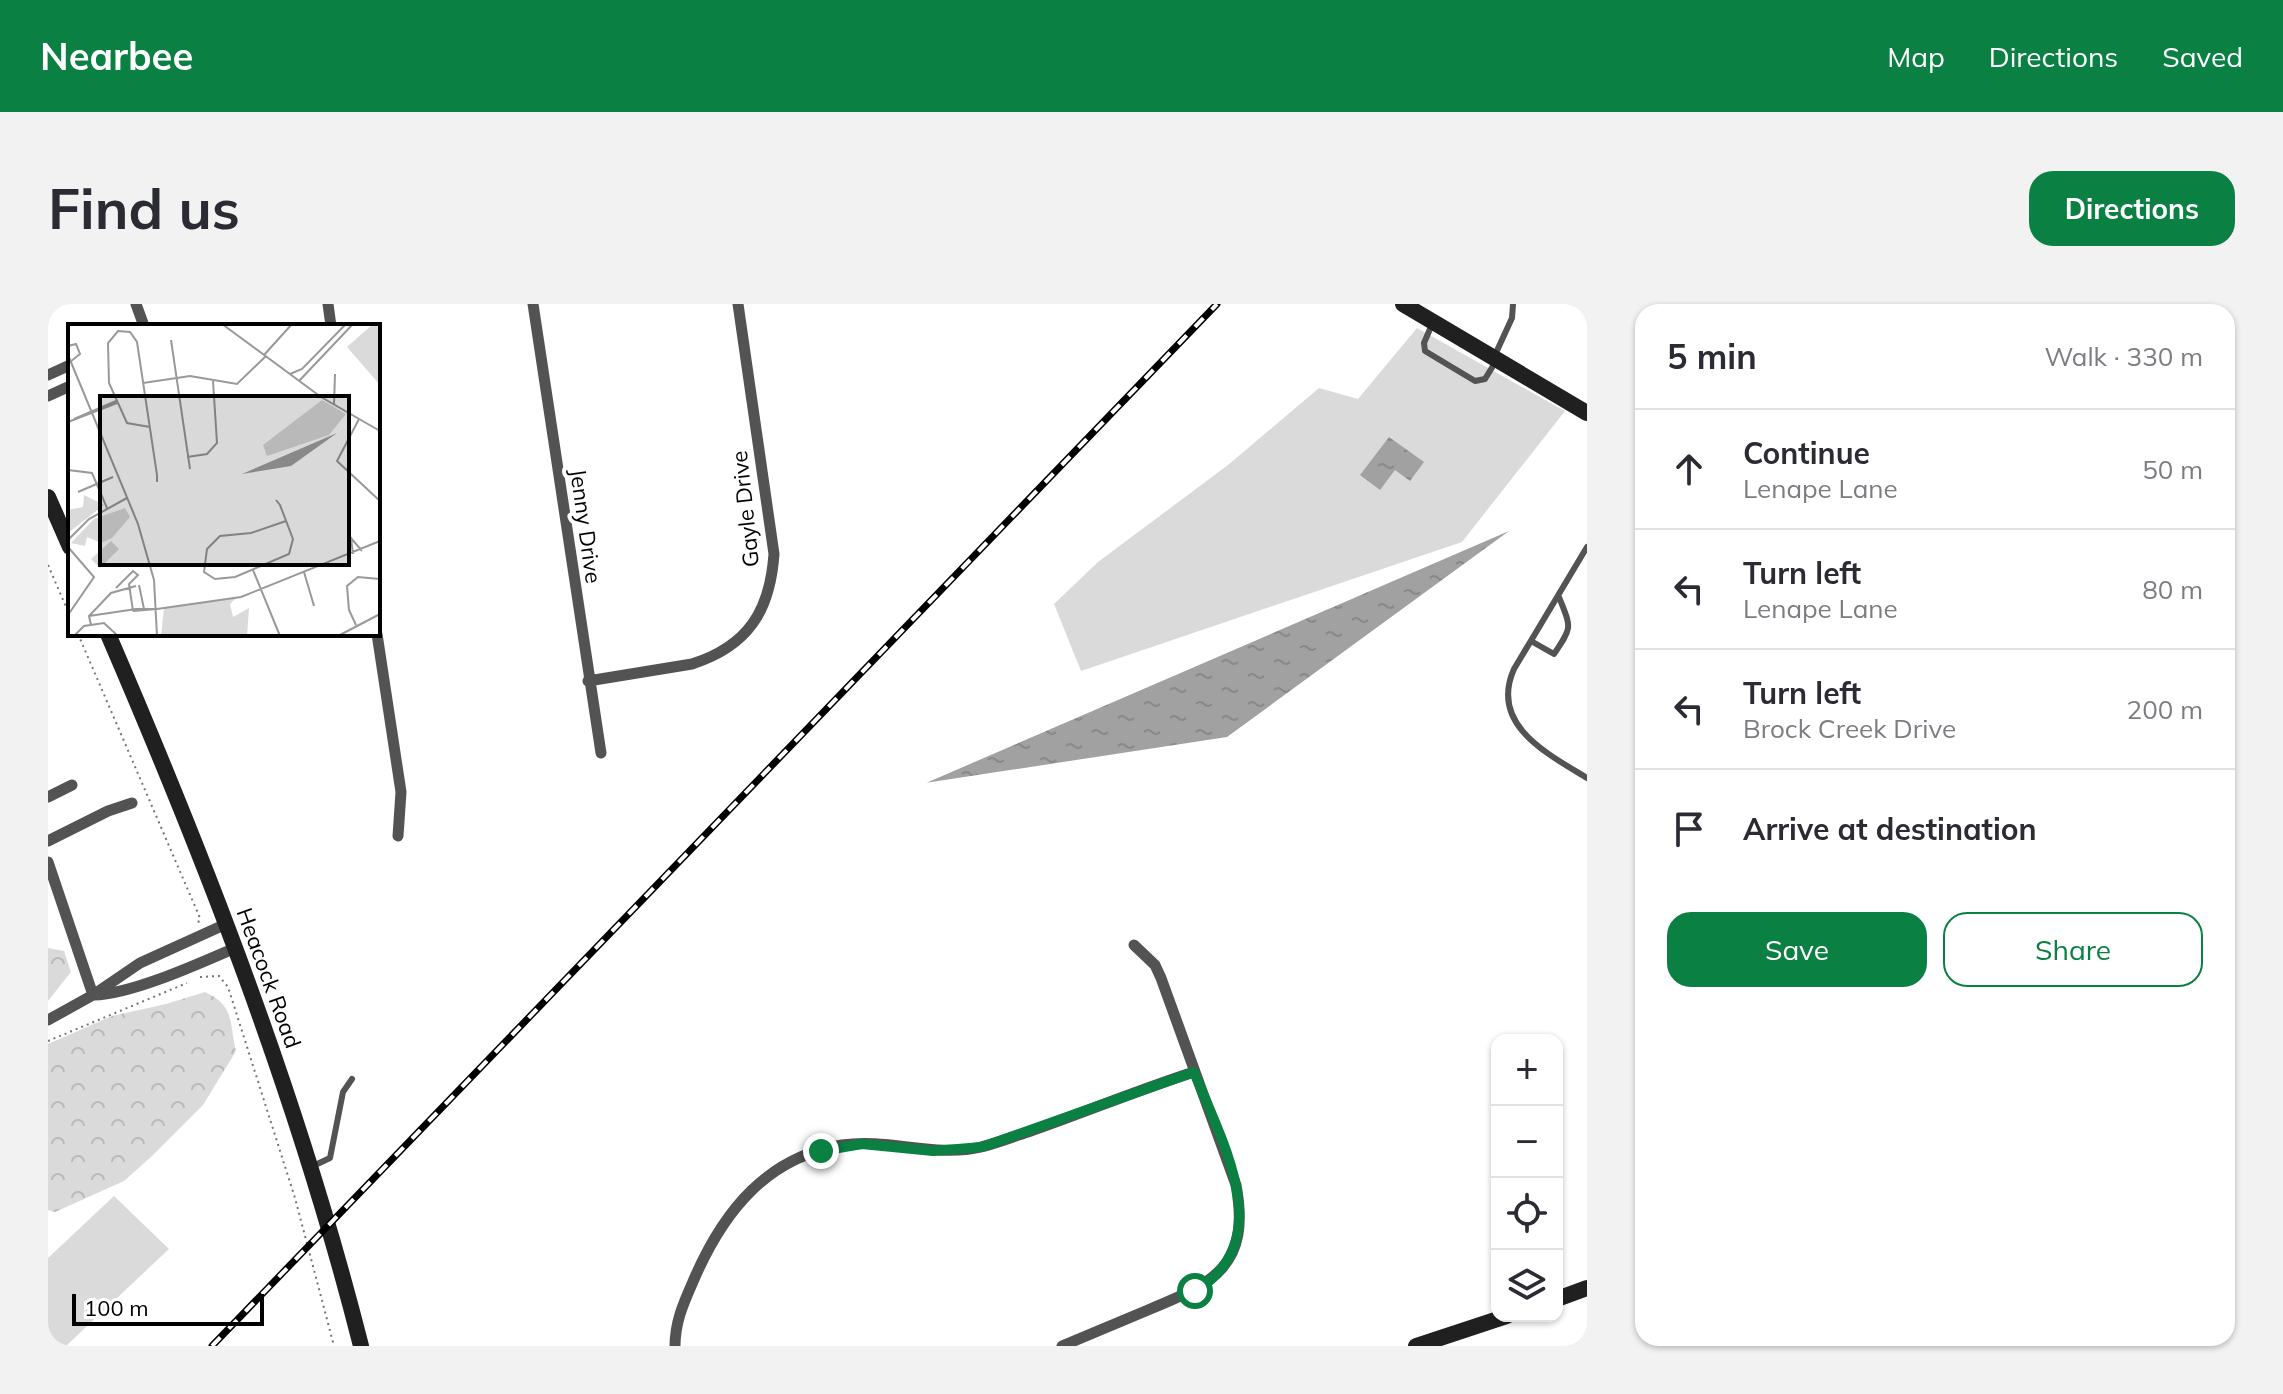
<!DOCTYPE html>
<html lang="en">
<head>
<meta charset="utf-8">
<style>
	:root { --surface:#fff; --page:#f2f2f3; --text:#2b2b33; --muted:#7c7c81; --line:#e1e1e2; --accent:#0b8043 }
	body { margin:0; font-family:Mulish,sans-serif; background:var(--page); color:var(--text) }
	.controls { position:absolute; right:24px; bottom:24px; display:grid; overflow:hidden; border-radius:16px; box-shadow:0 2px 6px #0004 }
	.controls button { width:72px; height:72px; display:grid; place-items:center; padding:0; border:0; border-bottom:2px solid var(--line); background:var(--surface); color:var(--text); font:40px sans-serif }
	.scale { position:absolute; left:24px; bottom:20px; width:192px; box-sizing:border-box; padding-left:8px; border:4px solid #000; border-top:0; font-size:22px; line-height:28px; white-space:nowrap; color:#000; -webkit-text-stroke:6px #fff; paint-order:stroke }
	.stop { position:absolute; width:24px; height:24px; margin:-18px; border:6px solid #0b8043; border-radius:50%; background:#fff }
	.stop.end { background:#0b8043; border-color:#fff; box-shadow:0 2px 8px #0008 }
	.list { margin:0; padding:0; list-style:none }
	h2 { display:flex; justify-content:space-between; align-items:center; height:104px; margin:0; padding:0 32px; font-size:34px }
	h2 small { font-size:26px; font-weight:400; color:var(--muted) }
	.list li { display:grid; grid-template-columns:52px 1fr auto; gap:24px; align-items:center; box-sizing:border-box; height:120px; padding:0 32px; border-top:2px solid var(--line) }
	.list b { display:block; font-size:30px; white-space:nowrap }
	.list p { margin:0; font-size:26px; white-space:nowrap; color:var(--muted) }
	.list em { font-size:26px; font-style:normal; color:var(--muted) }
	.actions { display:flex; gap:16px; padding:24px 32px }
	.actions a { flex:1; padding:18px 0; border:2px solid var(--accent); border-radius:24px; text-align:center; font-size:28px; color:var(--accent) }
	.actions .main { background:var(--accent); color:#fff }
	.icon { flex:none; width:44px; height:44px; fill:none; stroke:currentColor; stroke-width:2; stroke-linecap:round; stroke-linejoin:round }
	.map { position:relative; flex:none; width:1539px; height:1042px; overflow:hidden; border-radius:24px }
	header { display:flex; align-items:center; gap:48px; box-sizing:border-box; height:112px; padding:0 40px; background:var(--accent); color:#fff }
	header strong { font-size:38px }
	nav { display:flex; gap:44px; margin-inline-start:auto; font-size:28px }
	.intro { display:flex; align-items:center; justify-content:space-between; box-sizing:border-box; height:192px; padding:0 48px }
	h1 { margin:0; font-size:56px }
	.button { padding:20px 36px; border-radius:24px; background:var(--accent); color:#fff; font-size:28px; font-weight:700 }
	main { display:flex; gap:48px; padding:0 48px }
	aside { flex:1; background:var(--surface); border-radius:24px; box-shadow:0 2px 6px #0004 }
	.map>svg:first-child { display:block }
	.forest { fill:url(#forest-crowns) }
	.pitch { fill:#dadada }
	.water { fill:url(#water-ripples) }
	.lines { fill:none; stroke-linecap:round; stroke-linejoin:round }
	.path { stroke:#757575; stroke-width:2; stroke-dasharray:2 4; stroke-linecap:butt }
	.lane { stroke:#535353; stroke-width:6 }
	.street { stroke:#535353; stroke-width:11 }
	.secondary { stroke:#202020; stroke-width:16 }
	.rail-casing { stroke:#000; stroke-width:7 }
	.rail { stroke:#fff; stroke-width:4; stroke-dasharray:12; stroke-linecap:butt }
	.route { stroke:#0b8043; stroke-width:10 }
	.labels { text-anchor:middle; dominant-baseline:central; stroke-width:8; stroke-linejoin:round; paint-order:stroke }
	.street-label { font-size:22px; fill:#000; stroke:#fff }
	.inset-road { fill:none; stroke:#999; stroke-width:2 }
	.view { fill:#000; fill-opacity:0.15; stroke:#000; stroke-width:4 }
	.inset-edge { fill:none; stroke:#000; stroke-width:4 }
</style>
</head>
<body>
<header>
<strong>Nearbee</strong>
<nav><a>Map</a><a>Directions</a><a>Saved</a></nav>
</header>
<div class="intro"><h1>Find us</h1><a class="button">Directions</a></div>
<main>
<div class="map">
<svg width="1539" height="1042" viewBox="0 0 1539 1042">
	<defs>
		<pattern id="forest-crowns" width="20" height="18" patternUnits="userSpaceOnUse" patternTransform="scale(2)"><rect width="20" height="18" fill="#dadada"/><path d="M2 6a3 3 0 1 1 6 0M12 15a3 3 0 1 1 6 0" fill="none" stroke="#b9b9b9"/></pattern>
		<pattern id="water-ripples" width="26" height="14" patternUnits="userSpaceOnUse" patternTransform="scale(2)"><rect width="26" height="14" fill="#a1a1a1"/><path d="M2 4q2-2 4 0t4 0M15 11q2-2 4 0t4 0" fill="none" stroke="#898989"/></pattern>
	</defs>
	<rect width="100%" height="100%" fill="#fff"/>
	<!-- forest -->
	<path class="forest" d="M0,644l16,3 7,21 -23,29z
		M157,688c30,13 24,31 31,59l-33,54 -51,51 -28,25 -69,31 -7,-2v-166l64,-28 54,-12z"/>
	<!-- pitch -->
	<path class="pitch" d="M1369,24l148,83 -103,131 -381,129 -27,-67 44,-42 130,-97 91,-77 39,11z
		M66,892l55,53 -103,97h-18v-88z"/>
	<!-- water -->
	<path class="water" d="M1341,133l35,25 -14,19 -15,-11 -15,20 -20,-15z
		M1461,227l-282,206 -302,46h1z"/>
	<g class="lines">
		<!-- path -->
		<path class="path" d="M0,261l22,51
			M30,330l122,284 -2,5
			M152,673l19,-1 9,11 67,211 39,148
			M0,737l139,-58"/>
		<!-- lane -->
		<path class="lane" d="M1385,18l-9,21 1,8 50,30 10,-2 11,-18
			M1447,51l17,-37 1,-14
			M1539,243l-73,122c-25,56 34,85 73,109
			M1483,337l23,13c19,-28 17,-26 5,-57
			M265,862l17,-8 13,-66 9,-13"/>
		<!-- street -->
		<path class="street" d="M88,0l8,22
			M280,0l3,22
			M485,0l68,449
			M0,71l22,-10
			M0,92l22,-10
			M329,330l24,158 -3,44
			M540,377l104,-17c56,-18 78,-53 82,-110l-36,-250
			M0,493l24,-12
			M0,537l60,-30 24,-8
			M0,558l45,133
			M46,691c38,-1 104,-31 141,-47
			M0,716l45,-25 47,-32 86,-39
			M627,1042c0,-26 10,-46 20,-69 29,-66 72,-120 147,-132 47,-7 93,13 139,2 16,-4 31,-10 47,-15 55,-19 110,-42 166,-60
			M1014,1042c28,-12 57,-24 86,-36 66,-27 103,-44 88,-125l-75,-207 -6,-13 -21,-20"/>
		<!-- secondary -->
		<path class="secondary" d="M1355,0l184,109
			M0,193l22,50
			M60,330c100,232 191,467 253,712
			M1509,995l30,-11
			M1368,1042l91,-30"/>
		<defs>
			<path id="rail" d="M164,1042l1005,-1042"/>
		</defs>
		<!-- rail casing -->
		<use href="#rail" class="rail-casing"/>
		<!-- rail -->
		<use href="#rail" class="rail"/>
	</g>
	<g class="lines">
		<!-- route -->
		<path class="route" d="M773,847l41,-7 71,7 49,-4 212,-75c27,68 86,169 1,219"/>
	</g>
	<g class="labels">
		<!-- street labels -->
		<g class="street-label">
			<text transform="translate(697 205) rotate(-96)">Gayle Drive</text>
			<text transform="translate(538 222) rotate(82)">Jenny Drive</text>
			<text transform="translate(221 674) rotate(70)">Heacock Road</text>
		</g>
	</g>
	<!-- overview -->
	<g transform="translate(20 20)">
		<rect width="312" height="312" fill="#fff"/>
		<path d="M16,171l20,10 -36,28v-23l15,-3zM57,184l5,9 -18,21 -11,5 -14,-6 -2,9 -14,-3 23,-24zM168,274l-6,6 3,13 16,-9 -2,28h-86l3,-28z" fill="#dadada"/>
		<path d="M305,0h7v61l-33,-38z" fill="#dadada"/>
		<path d="M254,76l24,14 -17,21 -62,21 -4,-11zM43,217l8,8 -19,19 -9,-9z" fill="#dadada"/>
		<path d="M269,109l-46,33 -49,8z" fill="#a1a1a1"/>
		<path class="inset-road" d="M154,0l99,73 59,34M103,16l19,129M0,22l8,-2 4,10 -10,8M0,31l70,169 16,56 3,56M196,31l28,-31M222,50l12,-5 44,-45M231,57l54,-57M75,59l47,-7 47,8 29,-28M266,81l1,-31M6,95l42,-18M291,95l-22,42 43,40M0,98l49,-19M82,103l-23,-4 -18,-40 -1,-40 10,-12 12,1 7,10 20,133v7M119,133l20,-3 10,-11 -4,-62M0,146l24,3 15,35M10,168l35,-15M208,176l4,5 13,34 -4,15 -54,23 -20,2 -11,-7 3,-23 13,-13 31,-3 35,-12M0,216l21,-21 38,-21M0,223l26,30 -26,38M285,230l-2,-16 11,13M185,246l27,66M236,248l10,34M71,261l5,24M48,264l17,-17 5,4 -9,9 4,27M89,285l84,-12 139,-56M21,292l47,-7h21l-24,2M23,301l-2,-9 22,-23 25,-7M288,301l-7,-15 -2,-24 11,-9 22,2M6,312l10,-10 20,-3 14,13M270,312l42,-22"/>
		<path class="view" d="M32,72h249v169h-249z"/>
		<rect width="312" height="312" class="inset-edge"/>
	</g>
</svg>
<div class="controls">
<button>+</button>
<button>−</button>
<button><svg class="icon" aria-label="locate" viewBox="0 0 24 24"><circle cx="12" cy="12" r="6"/><path d="M12 2v4M12 18v4M2 12h4M18 12h4"/></svg></button>
<button><svg class="icon" aria-label="layers" viewBox="0 0 24 24"><path d="M12 4l9 5-9 5-9-5zM3 14l9 5 9-5"/></svg></button>
</div>
<div class="scale">100 m</div>
<div class="stop" style="left:1147px;top:987px"></div>
<div class="stop end" style="left:773px;top:847px"></div>
</div>
<aside>
<h2>5 min<small>Walk · 330 m</small></h2>
<ul class="list">
<li><svg class="icon" aria-label="ahead" viewBox="0 0 24 24"><path d="M12 20V5M6 11l6-6 6 6"/></svg><div><b>Continue</b><p>Lenape Lane</p></div><em>50 m</em></li>
<li><svg class="icon" aria-label="left" viewBox="0 0 24 24"><path d="M17 20v-9H6M10 6l-5 5 5 5"/></svg><div><b>Turn left</b><p>Lenape Lane</p></div><em>80 m</em></li>
<li><svg class="icon" aria-label="left" viewBox="0 0 24 24"><path d="M17 20v-9H6M10 6l-5 5 5 5"/></svg><div><b>Turn left</b><p>Brock Creek Drive</p></div><em>200 m</em></li>
<li><svg class="icon" aria-label="arrive" viewBox="0 0 24 24"><path d="M6 21V4h12l-3 4 3 4H6"/></svg><div><b>Arrive at destination</b></div></li>
</ul>
<div class="actions"><a class="main">Save</a><a>Share</a></div>
</aside>
</main>
</body>
</html>
